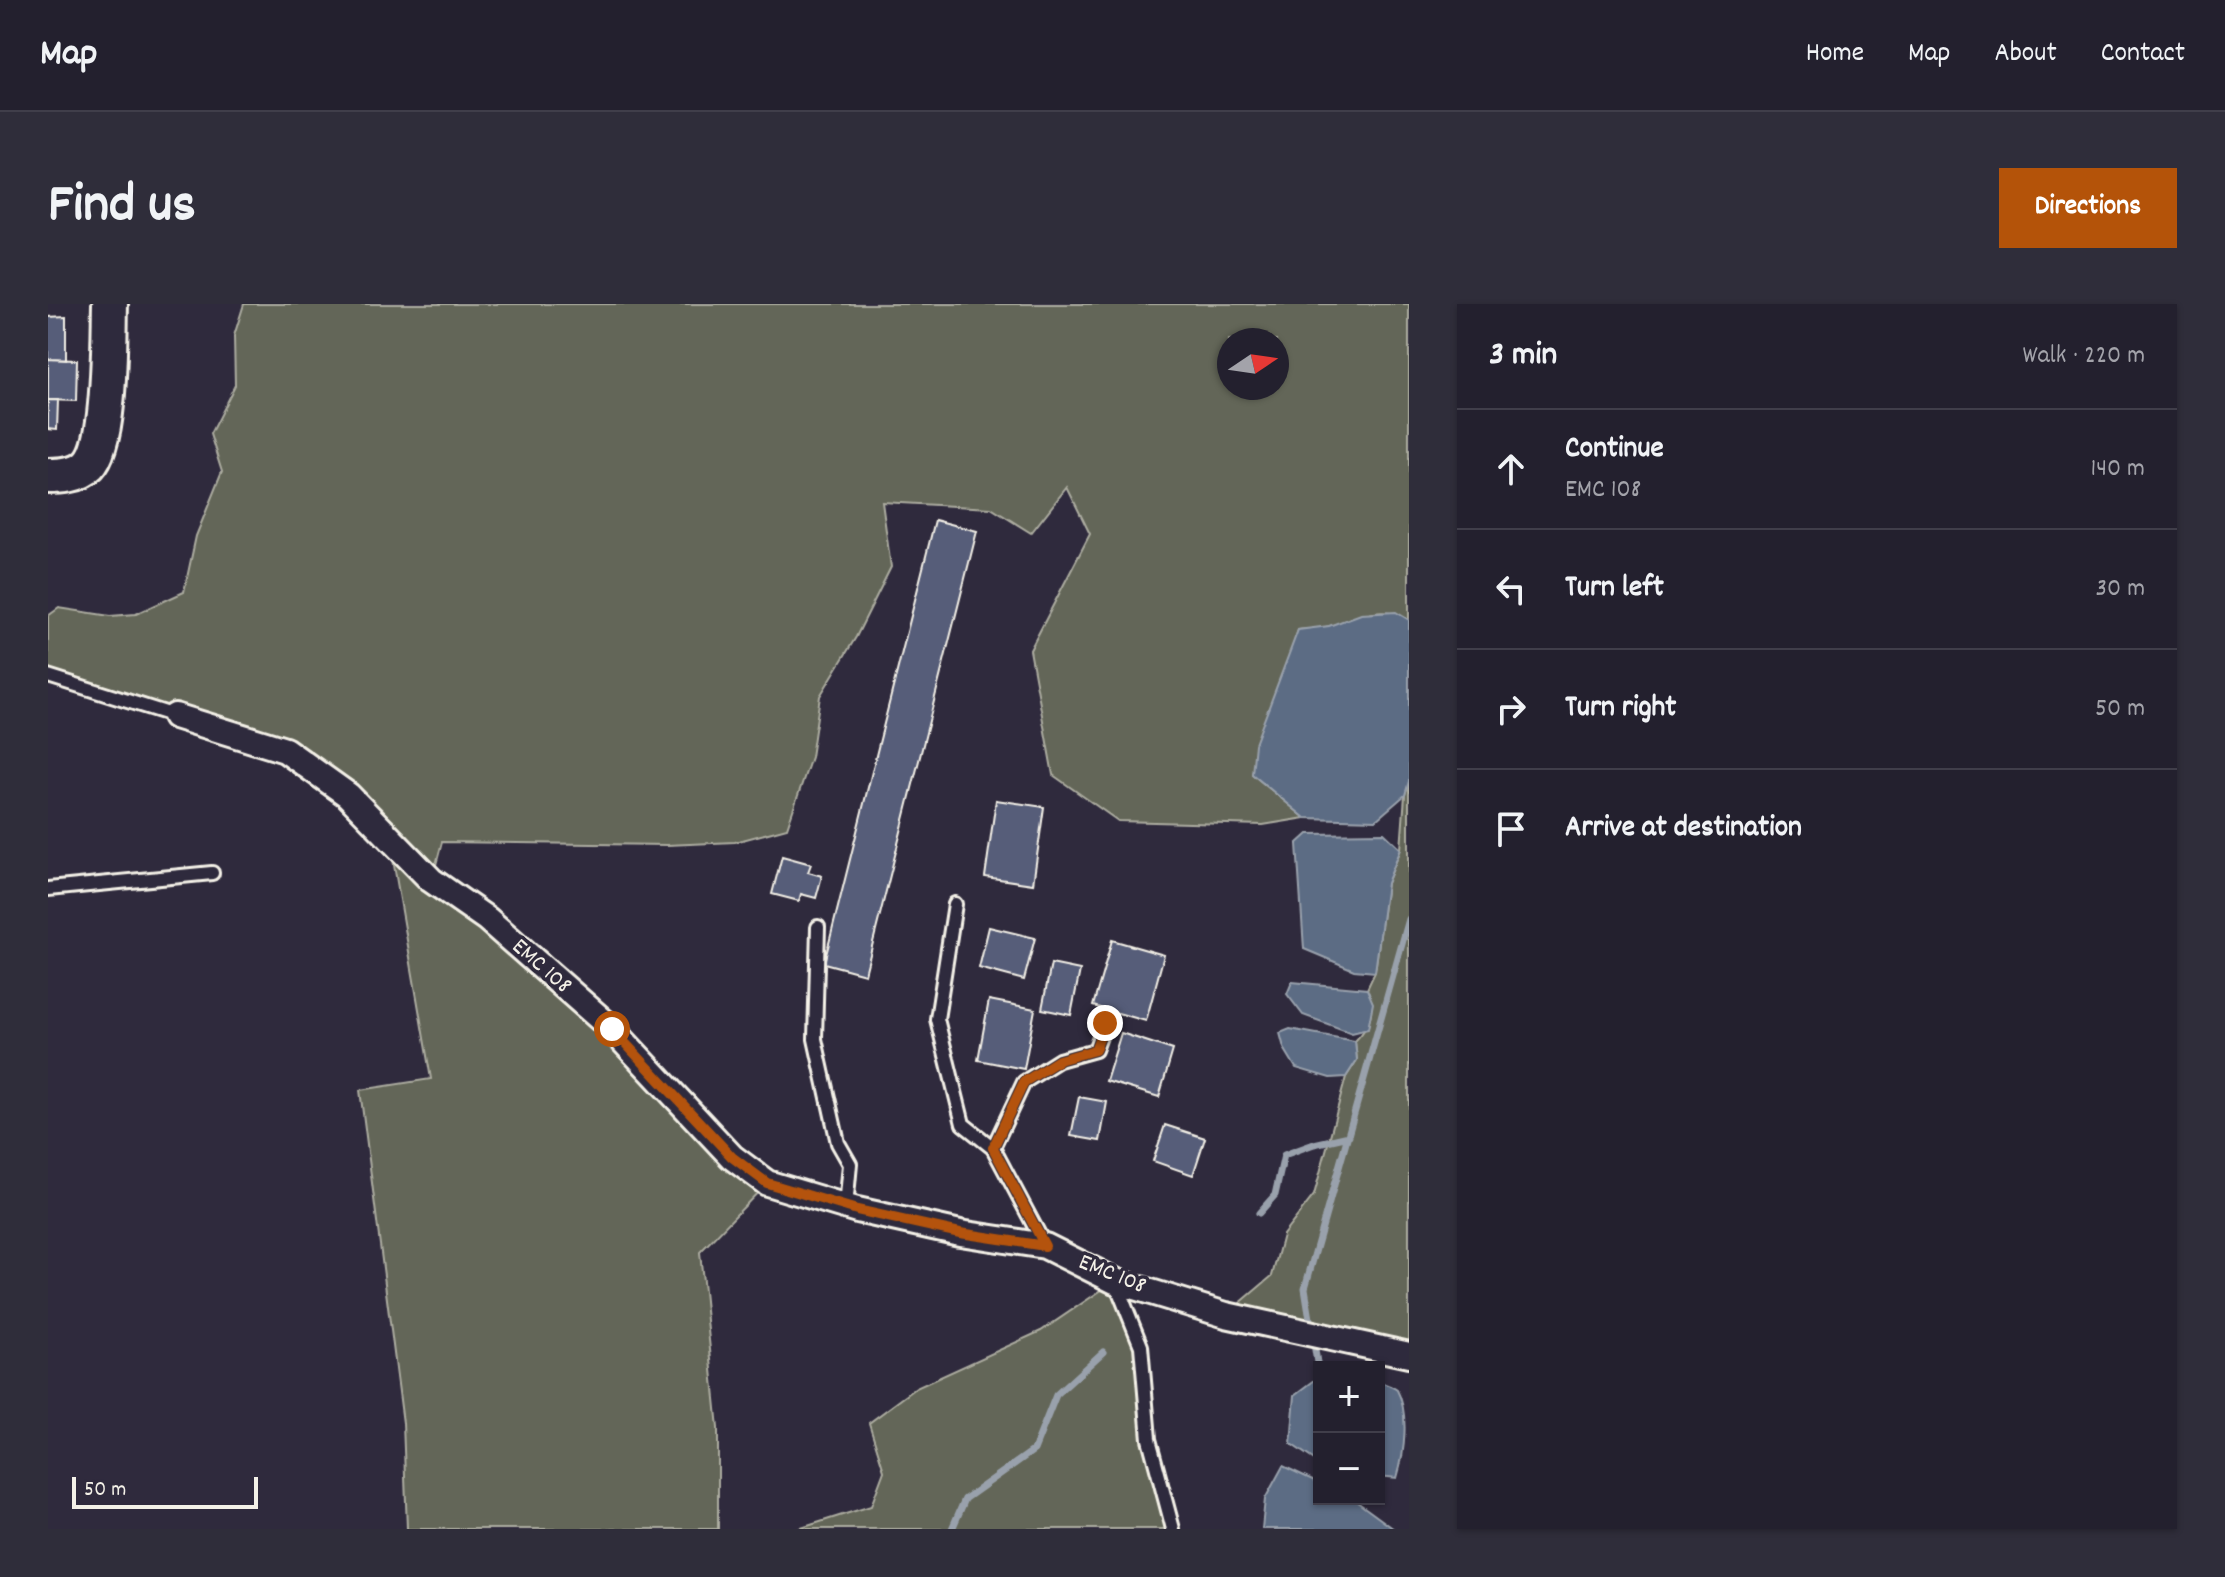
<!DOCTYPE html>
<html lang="en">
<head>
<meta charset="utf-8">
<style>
	:root { --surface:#23202e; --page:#2f2d3a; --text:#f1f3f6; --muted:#a3a3aa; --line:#403e4a; --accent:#b45309 }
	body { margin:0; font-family:Dekko,sans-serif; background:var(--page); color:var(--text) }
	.controls { position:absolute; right:24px; bottom:24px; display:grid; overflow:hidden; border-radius:0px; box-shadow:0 2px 6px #0004 }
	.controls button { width:72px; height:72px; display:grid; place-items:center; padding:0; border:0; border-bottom:2px solid var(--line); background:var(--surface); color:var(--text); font:40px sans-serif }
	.compass { position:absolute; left:1169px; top:24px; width:72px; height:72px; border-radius:50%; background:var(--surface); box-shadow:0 2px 6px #0004; rotate:77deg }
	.scale { position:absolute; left:24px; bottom:20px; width:186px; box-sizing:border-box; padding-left:8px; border:4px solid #f4f1e8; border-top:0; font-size:22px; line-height:28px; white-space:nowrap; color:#f4f1e8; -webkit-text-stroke:6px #2f2a3d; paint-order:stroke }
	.stop { position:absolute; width:24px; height:24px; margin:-18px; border:6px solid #b45309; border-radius:50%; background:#fff }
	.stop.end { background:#b45309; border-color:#fff; box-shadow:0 2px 8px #0008 }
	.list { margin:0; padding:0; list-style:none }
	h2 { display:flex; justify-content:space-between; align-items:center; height:104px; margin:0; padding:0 32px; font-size:34px }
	h2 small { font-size:26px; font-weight:400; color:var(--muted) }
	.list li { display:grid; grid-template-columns:52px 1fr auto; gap:24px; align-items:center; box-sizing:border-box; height:120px; padding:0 32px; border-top:2px solid var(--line) }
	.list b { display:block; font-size:30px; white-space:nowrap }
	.list p { margin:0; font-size:26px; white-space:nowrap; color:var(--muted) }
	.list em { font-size:26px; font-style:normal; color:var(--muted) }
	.icon { flex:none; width:44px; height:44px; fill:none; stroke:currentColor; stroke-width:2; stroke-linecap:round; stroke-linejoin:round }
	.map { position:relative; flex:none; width:1361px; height:1225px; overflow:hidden; border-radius:0px }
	header { display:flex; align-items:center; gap:48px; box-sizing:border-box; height:112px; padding:0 40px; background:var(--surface); border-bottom:2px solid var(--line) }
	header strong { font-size:38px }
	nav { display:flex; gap:44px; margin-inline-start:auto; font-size:28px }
	.intro { display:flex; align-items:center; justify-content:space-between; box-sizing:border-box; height:192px; padding:0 48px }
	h1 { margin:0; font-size:56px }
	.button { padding:20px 36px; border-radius:0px; background:var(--accent); color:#fff; font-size:28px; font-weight:700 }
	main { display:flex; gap:48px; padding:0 48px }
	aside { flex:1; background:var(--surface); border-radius:0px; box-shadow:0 2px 6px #0004 }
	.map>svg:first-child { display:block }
	.green { fill:#636658; stroke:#acaca0; stroke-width:2; fill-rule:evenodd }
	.water { fill:#5c6c84; stroke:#99a1ac; stroke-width:2 }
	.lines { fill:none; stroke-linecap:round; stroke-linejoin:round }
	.stream { stroke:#99a1ac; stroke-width:7 }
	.building { fill:#575d79; stroke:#f4f1e8; stroke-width:2 }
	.lane-casing { stroke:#f4f1e8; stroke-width:18 }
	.street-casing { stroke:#f4f1e8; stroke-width:30 }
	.secondary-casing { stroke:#f4f1e8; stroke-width:40 }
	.lane { stroke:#2f2a3d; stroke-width:12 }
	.street { stroke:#2f2a3d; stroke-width:24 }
	.secondary { stroke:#2f2a3d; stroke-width:34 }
	.route { stroke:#b45309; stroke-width:10 }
	.labels { text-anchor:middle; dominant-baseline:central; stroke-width:7; stroke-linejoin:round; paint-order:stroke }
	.street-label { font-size:24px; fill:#f4f1e8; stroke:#2f2a3d }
</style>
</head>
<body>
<header>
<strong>Map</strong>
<nav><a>Home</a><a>Map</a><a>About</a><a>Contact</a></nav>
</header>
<div class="intro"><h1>Find us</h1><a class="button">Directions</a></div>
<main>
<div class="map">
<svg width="1361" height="1225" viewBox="0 0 1361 1225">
	<rect width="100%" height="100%" fill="#2f2a3d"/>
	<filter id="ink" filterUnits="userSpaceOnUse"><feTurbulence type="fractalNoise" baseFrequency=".0125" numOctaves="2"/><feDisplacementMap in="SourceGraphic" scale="16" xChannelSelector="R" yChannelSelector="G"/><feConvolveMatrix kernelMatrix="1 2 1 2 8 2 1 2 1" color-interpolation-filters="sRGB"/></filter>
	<g filter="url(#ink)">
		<!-- green -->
		<path class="green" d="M196,0h1165v316c-29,-17 -50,-2 -79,6 -10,3 -22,3 -32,4l-46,144 53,44 -42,7 -145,-4 -65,-46 -23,-125 60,-116 -23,-47 -36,46 -40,-25 -109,-6 9,65 -35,70 -36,59 -9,61 -24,71 -52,14 -68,3 -225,-3 -10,38 335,303 -67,69 18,176v101h-311l-4,-106 -43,-333 71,-11 -42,-243 -104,-86 -237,-74v-60l11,-8 51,8 26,-2 48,-22 12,-56 26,-64 -12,-38 25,-49 -1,-49zM1181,36h48v48h-48z
			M1361,477v574l-183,-40 46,-39 11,-41 31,-40 32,-118 11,-17 -2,-19c16,-16 21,-30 12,-52l8,-17 12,-89 14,-34 4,-54z
			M1067,977l26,65 8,93 24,90h-375l73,-23 13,-35 -15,-48 47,-35 125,-57z"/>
		<!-- water -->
		<path class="water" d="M1348,308l13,8v161l-4,14 -29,25 -71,-2 -53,-44 3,-30 43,-114 31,-4 32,-12z
			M1336,529l17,16 -14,34 -12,89 -21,-2 -50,-21 -7,-105 11,-10z
			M1244,678l75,7 6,14 -5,26 -16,4 -49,-18 -16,-21z
			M1242,725l65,12 2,19 -11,17 -16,1 -34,-10 -12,-20 -4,-15z
			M1271,1073v86l-28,-19 4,-49z
			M1331,1077c5,3 13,5 18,9 12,22 8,62 0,88l-18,-2z
			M1235,1162l36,17v16h34l41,30h-132l3,-30z"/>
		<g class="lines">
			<!-- stream -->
			<path class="stream" d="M1211,909l16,-18 9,-40 30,-11 35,-8
				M1271,1071l-14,-87 104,-369
				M904,1225l13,-30 69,-49 22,-55 47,-43"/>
		</g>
		<!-- building -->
		<path class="building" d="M18,12v44l-18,-1v-42z
			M0,55l29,1 -1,41 -28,-1z
			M0,96h10l-1,30 -9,-1z
			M887,216l42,11 -112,443 -41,-11z
			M948,496l48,7 -11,77 -48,-7z
			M734,552l29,8 -3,8 14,4 -6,22 -15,-4 -2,7 -27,-7z
			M941,623l46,11 -11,42 -45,-12z
			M1064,636l52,15 -18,66 -53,-15z
			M1003,660l29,6 -9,45 -29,-6z
			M941,696l46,9 -11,60 -46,-9z
			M1073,729l52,17 -14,47 -53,-16z
			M1031,793l28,5 -7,39 -29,-5z
			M1117,821l40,13 -12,37 -40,-14z"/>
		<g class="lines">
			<defs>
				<path id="lane" d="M0,372l127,40
					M0,585l164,-16
					M907,600l-18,115 26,105 30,24
					M770,623l-3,112 23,104 12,21 -4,43
					M997,942l-52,-98 31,-66 35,-22 36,-10 10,-27
					M1067,977l26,65 8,93 24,90"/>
				<path id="street" d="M127,412l110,34 63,45 83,85 56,39 125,110 120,128 35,26 90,27 103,23 85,13 70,35 111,34 183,40"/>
				<path id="secondary" d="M0,172c14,0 31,-1 41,-11 22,-22 20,-128 21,-161"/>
			</defs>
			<!-- lane casing -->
			<use href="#lane" class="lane-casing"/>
			<!-- street casing -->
			<use href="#street" class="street-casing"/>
			<!-- secondary casing -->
			<use href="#secondary" class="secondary-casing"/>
			<!-- lane -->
			<use href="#lane" class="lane"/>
			<!-- street -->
			<use href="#street" class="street"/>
			<!-- secondary -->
			<use href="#secondary" class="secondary"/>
		</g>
	</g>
	<g class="lines" filter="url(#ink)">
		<!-- route -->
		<path class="route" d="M564,725l120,128 35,26 90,27 103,23 85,13 -52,-98 31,-66 35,-22 36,-10 10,-27"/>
	</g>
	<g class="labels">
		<!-- street labels -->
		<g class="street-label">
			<text transform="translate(493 663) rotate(41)">EMC 108</text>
			<text transform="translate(1064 971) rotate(22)">EMC 108</text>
		</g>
	</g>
</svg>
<div class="controls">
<button>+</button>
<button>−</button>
</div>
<svg class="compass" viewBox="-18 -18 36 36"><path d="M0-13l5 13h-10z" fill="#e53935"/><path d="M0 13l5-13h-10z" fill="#a3a3aa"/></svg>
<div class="scale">50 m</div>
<div class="stop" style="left:564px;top:725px"></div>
<div class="stop end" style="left:1057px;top:719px"></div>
</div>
<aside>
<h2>3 min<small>Walk · 220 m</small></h2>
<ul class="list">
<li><svg class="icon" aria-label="ahead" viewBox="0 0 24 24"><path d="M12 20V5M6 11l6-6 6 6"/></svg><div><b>Continue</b><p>EMC 108</p></div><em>140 m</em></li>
<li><svg class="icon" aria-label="left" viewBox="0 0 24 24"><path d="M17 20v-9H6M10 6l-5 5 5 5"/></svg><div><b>Turn left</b></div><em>30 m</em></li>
<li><svg class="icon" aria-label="right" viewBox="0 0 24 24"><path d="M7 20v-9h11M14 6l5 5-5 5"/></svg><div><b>Turn right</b></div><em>50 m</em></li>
<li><svg class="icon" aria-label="arrive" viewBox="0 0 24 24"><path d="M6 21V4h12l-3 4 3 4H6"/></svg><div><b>Arrive at destination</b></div></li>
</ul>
</aside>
</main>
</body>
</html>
